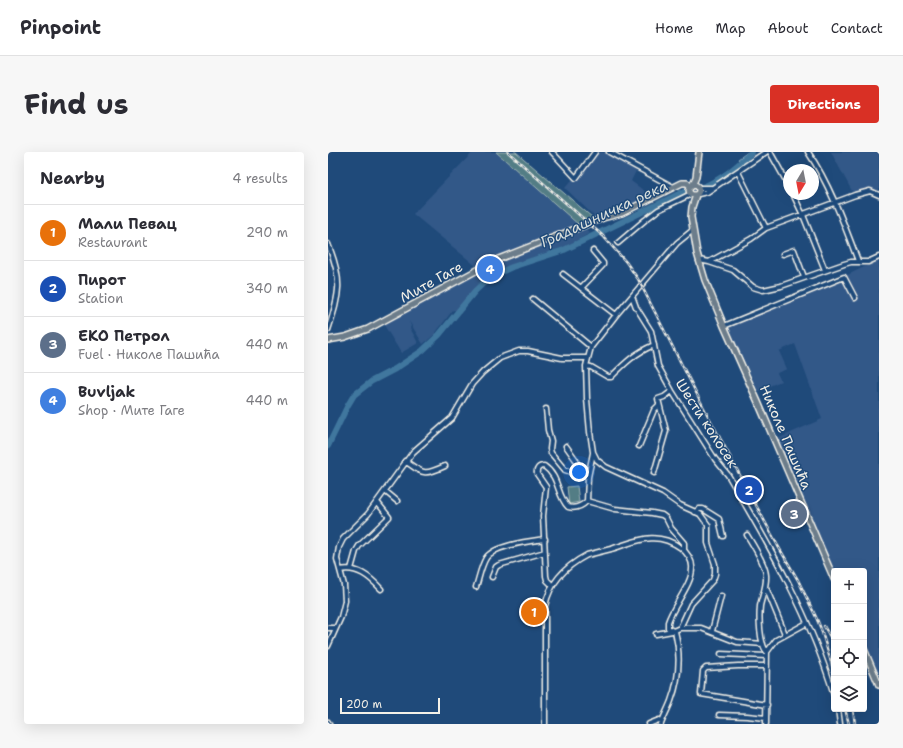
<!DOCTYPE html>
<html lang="en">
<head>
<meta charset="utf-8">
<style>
	:root { --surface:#fff; --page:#f7f7f7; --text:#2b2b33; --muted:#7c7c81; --line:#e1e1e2; --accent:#d93025 }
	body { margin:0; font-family:"Shantell Sans",sans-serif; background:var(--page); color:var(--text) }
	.controls { position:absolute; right:12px; bottom:12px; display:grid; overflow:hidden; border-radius:4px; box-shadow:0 4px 16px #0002 }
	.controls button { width:36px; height:36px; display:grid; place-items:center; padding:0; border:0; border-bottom:1px solid var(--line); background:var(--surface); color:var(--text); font:20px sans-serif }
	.compass { position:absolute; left:455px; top:12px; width:36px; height:36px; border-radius:50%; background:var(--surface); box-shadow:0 4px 16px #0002; rotate:190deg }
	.scale { position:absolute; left:12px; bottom:10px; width:100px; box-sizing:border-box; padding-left:4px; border:2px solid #f4f1e8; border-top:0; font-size:11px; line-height:14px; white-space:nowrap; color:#f4f1e8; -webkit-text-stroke:3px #1f4a7a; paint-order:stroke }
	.you { position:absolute; left:251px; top:320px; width:14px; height:14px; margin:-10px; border:3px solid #fff; border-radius:50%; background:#1a73e8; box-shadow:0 0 0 6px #1a73e833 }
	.badge { display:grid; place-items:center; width:26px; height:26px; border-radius:50%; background:var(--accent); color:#fff; font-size:13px; font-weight:700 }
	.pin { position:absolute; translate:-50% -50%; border:2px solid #fff; box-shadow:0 1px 4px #0006 }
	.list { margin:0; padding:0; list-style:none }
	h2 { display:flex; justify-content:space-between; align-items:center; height:52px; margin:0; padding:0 16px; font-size:17px }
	h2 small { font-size:13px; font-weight:400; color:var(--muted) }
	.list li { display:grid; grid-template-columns:26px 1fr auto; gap:12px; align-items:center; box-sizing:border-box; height:56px; padding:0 16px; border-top:1px solid var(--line) }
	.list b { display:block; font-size:15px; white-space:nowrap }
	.list p { margin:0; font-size:13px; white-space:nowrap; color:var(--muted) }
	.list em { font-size:13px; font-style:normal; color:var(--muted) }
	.icon { flex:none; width:22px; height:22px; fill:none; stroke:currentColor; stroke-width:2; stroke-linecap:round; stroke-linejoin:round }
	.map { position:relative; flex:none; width:551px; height:572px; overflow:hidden; border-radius:4px }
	header { display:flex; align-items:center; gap:24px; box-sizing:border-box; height:56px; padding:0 20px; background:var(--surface); border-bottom:1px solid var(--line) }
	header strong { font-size:19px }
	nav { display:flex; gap:22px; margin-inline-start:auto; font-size:14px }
	.intro { display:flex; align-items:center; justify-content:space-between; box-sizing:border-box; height:96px; padding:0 24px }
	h1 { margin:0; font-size:28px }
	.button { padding:10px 18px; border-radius:4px; background:var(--accent); color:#fff; font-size:14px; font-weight:700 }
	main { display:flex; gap:24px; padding:0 24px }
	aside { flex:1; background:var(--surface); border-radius:4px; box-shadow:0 4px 16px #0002 }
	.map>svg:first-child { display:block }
	.built { fill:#325888 }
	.green { fill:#527d85; stroke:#a3b7b6 }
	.water { fill:#41779e; stroke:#89a8bc }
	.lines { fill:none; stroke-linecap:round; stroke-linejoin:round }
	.river { stroke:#41779e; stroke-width:6 }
	.minor-casing { stroke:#f4f1e8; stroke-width:7 }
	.major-casing { stroke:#f4f1e8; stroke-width:8 }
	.minor { stroke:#1f4a7a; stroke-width:4 }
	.major { stroke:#6c7d8b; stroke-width:5 }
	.rail-casing { stroke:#f4f1e8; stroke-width:2.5 }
	.rail { stroke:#1f4a7a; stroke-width:1; stroke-dasharray:3; stroke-linecap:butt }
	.labels { text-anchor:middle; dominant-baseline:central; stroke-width:3; stroke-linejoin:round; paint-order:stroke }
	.street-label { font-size:14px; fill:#f4f1e8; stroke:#1f4a7a }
	.water-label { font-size:15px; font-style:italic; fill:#d9dfdd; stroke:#1f4a7a }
</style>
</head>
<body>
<header>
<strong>Pinpoint</strong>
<nav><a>Home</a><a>Map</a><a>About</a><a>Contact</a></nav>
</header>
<div class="intro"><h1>Find us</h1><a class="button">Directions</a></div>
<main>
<aside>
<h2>Nearby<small>4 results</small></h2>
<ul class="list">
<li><span class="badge" style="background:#e8710a">1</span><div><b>Мали Певац</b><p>Restaurant</p></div><em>290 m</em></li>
<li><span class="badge" style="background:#1a4fb4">2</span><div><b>Пирот</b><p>Station</p></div><em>340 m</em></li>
<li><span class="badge" style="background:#5c6f8a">3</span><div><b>ЕКО Петрол</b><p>Fuel · Николе Пашића</p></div><em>440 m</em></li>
<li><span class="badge" style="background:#3f7fe0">4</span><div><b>Buvljak</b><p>Shop · Мите Гаге</p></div><em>440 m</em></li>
</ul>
</aside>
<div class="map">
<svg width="551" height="572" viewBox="0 0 551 572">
	<rect width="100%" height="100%" fill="#1f4a7a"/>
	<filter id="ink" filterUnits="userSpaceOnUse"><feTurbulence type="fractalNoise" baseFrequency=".025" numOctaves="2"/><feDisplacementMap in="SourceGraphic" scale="8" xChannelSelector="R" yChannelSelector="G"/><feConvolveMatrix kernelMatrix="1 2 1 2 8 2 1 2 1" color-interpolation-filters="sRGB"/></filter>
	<g filter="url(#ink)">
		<!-- built -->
		<path class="built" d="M145,0h23l83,73 -103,41 -63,-52z
			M268,0h10l31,17 -6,12 20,15 -27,15 -28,7 -31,-30z
			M503,0h48v40l-10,-3 -16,4z
			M257,76l5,5 -23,13 -48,16 -22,9 -13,9 -16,16 -11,15 -4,-1 -19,25 -11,9 -14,-23 2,5 -1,2 8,15 -17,10 -17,-28 21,-12 36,-23 41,-23 68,-27z
			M551,108v416l-15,-35v-70l-30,1 -57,-133 45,-20 -27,-75 -16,7 8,18 -10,4 4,8 -23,10 -30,-66 53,-22 1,3z"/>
		<!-- green -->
		<path class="green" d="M168,0h20l77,66 -14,7z
			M249,334l2,16 -10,2 -2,-17z"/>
		<!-- water -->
		<path class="water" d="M420,0h6l-13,11 -3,-4z"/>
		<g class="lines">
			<!-- river -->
			<path class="river" d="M374,35c20,-7 35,-21 50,-35
				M0,294l20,-41 6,-10 18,-14 23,-12 27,-18 17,-16 36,-44 15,-14 22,-10 52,-17 119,-58"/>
			<defs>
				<path id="minor" d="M224,0l24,26 19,-26
					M281,0l64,35
					M442,0l19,34
					M480,0c22,33 36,72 50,109
					M410,20l28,56
					M370,36h13
					M370,42l9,-2 59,-40
					M465,42l10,21 22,55
					M290,91l27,-23 13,-10 33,-16
					M0,92c15,37 12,49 0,86
					M455,102l11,-4 10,27
					M371,108l10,2 42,-23 15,-11 89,-33 15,-4 9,4
					M381,110l24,8 20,17 10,3 18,-4 63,-22 7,-2h17l11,-5
					M235,122l53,41
					M253,136l22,-23v-2l-10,-12
					M304,144l4,11 15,24 7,35 14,25 43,68 13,16c41,70 83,142 106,220
					M205,147l58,48
					M396,174l120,-49 11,21
					M258,214l5,1 17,10h3c14,-14 24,-24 43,-32
					M218,257l2,21 3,11 -1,8 1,4 14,17 9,3 14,4
					M238,294l10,14 2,15
					M311,294l15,-36 5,-5
					M265,301l-5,24 -1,24 28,8 37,4 10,2 4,3 5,10 13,15v7
					M77,309c19,13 18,15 40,5
					M326,321l12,-42 -8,-32 6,-2 8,-6
					M57,339l12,10
					M367,360l4,-3h4l16,10 4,17
					M419,383c6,10 18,28 19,40 1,11 -4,21 -6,31 -1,10 -1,38 7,46
					M23,417l5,-18 3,-5 30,-29 -12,-15
					M12,418c17,-4 30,7 41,19
					M164,425l4,-10 3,-2 46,-13
					M224,433l-5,-5 -1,-4 -3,-60 3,-29 -9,-13c-1,-5 2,-8 7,-8 16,11 12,28 24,41 7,2 14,-1 19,-6
					M148,435c3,-9 5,-21 10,-29 8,-13 45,-17 59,-19
					M437,437l2,1 18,44
					M0,476h7
					M352,476h21l36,14 26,2
					M384,479l9,-35
					M328,482l16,-3
					M0,494l13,-29 4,-16 -1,-16 -7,-26 2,-12 4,-8 25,-25 45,-62 39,-34 20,-34 11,-12 17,-14 19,-7h9l34,7h26
					M393,502l45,2
					M438,514h-28l-32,2 -3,3 -2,23 66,11
					M510,557l2,15
					M391,563l28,1 19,2
					M0,570l1,2
					M217,572v-118c5,-24 21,-40 42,-51 8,-2 16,-4 24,-6 26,-8 45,-19 70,-1 6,4 12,13 11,21 0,15 -19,37 -24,53v6l5,3 7,-3 11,-24 22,-24 2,-6v-10l-7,-21v-18l-8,-11 -20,-9 -17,-12 -57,-26 -9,-7 -4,-8 -3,-20 -3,-33 -1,-33 5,-19 25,-32 61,-72 16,-13
					M321,572l10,-4 3,1
					M333,572c3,-8 7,-15 10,-23 9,-24 10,-46 4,-70
					M438,572l1,-72 9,-12 31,-17"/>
				<path id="major" d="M361 38a5 5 0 1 1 10 0a5 5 0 1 1-10 0Z
					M364,34l4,-9 3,-25
					M368,43l-4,12 -1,10 6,36 8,27 19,46 34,76 76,177
					M0,188l17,-3 23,-8 128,-69 107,-42 19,-5 60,-30h5l4,4
					M536,497l15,36"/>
			</defs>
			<!-- minor casing -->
			<use href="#minor" class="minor-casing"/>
			<!-- major casing -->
			<use href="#major" class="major-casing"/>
			<!-- minor -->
			<use href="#minor" class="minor"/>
			<!-- major -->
			<use href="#major" class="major"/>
			<defs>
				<path id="rail" d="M180,0l95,84 23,26 12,17 68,133 72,134 20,34 18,37 5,12 13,43
					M496,474l10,18
					M517,557l4,15
					M525,557l2,15"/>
			</defs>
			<!-- rail casing -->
			<use href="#rail" class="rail-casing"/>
			<!-- rail -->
			<use href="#rail" class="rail"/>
		</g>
	</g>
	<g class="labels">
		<!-- street labels -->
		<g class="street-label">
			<text transform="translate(103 130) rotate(-29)">Мите Гаге</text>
			<text transform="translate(379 271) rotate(57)">Шести колосек</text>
			<text transform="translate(458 285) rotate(67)">Николе Пашића</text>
		</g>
		<!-- water labels -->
		<g class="water-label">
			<text transform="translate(276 62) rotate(-25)">Градашничка река</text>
		</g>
	</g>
</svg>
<div class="controls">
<button>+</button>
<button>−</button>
<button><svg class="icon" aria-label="locate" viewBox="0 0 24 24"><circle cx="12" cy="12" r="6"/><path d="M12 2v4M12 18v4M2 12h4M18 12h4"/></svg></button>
<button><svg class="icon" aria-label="layers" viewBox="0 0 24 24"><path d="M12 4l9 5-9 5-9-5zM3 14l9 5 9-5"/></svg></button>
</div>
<svg class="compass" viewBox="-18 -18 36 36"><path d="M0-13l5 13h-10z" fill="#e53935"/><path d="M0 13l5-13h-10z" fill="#7c7c81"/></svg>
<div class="scale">200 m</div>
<div class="you"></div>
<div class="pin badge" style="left:206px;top:460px;background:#e8710a">1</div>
<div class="pin badge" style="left:421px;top:338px;background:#1a4fb4">2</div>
<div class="pin badge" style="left:466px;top:362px;background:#5c6f8a">3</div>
<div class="pin badge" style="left:162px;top:117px;background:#3f7fe0">4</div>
</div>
</main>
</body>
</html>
